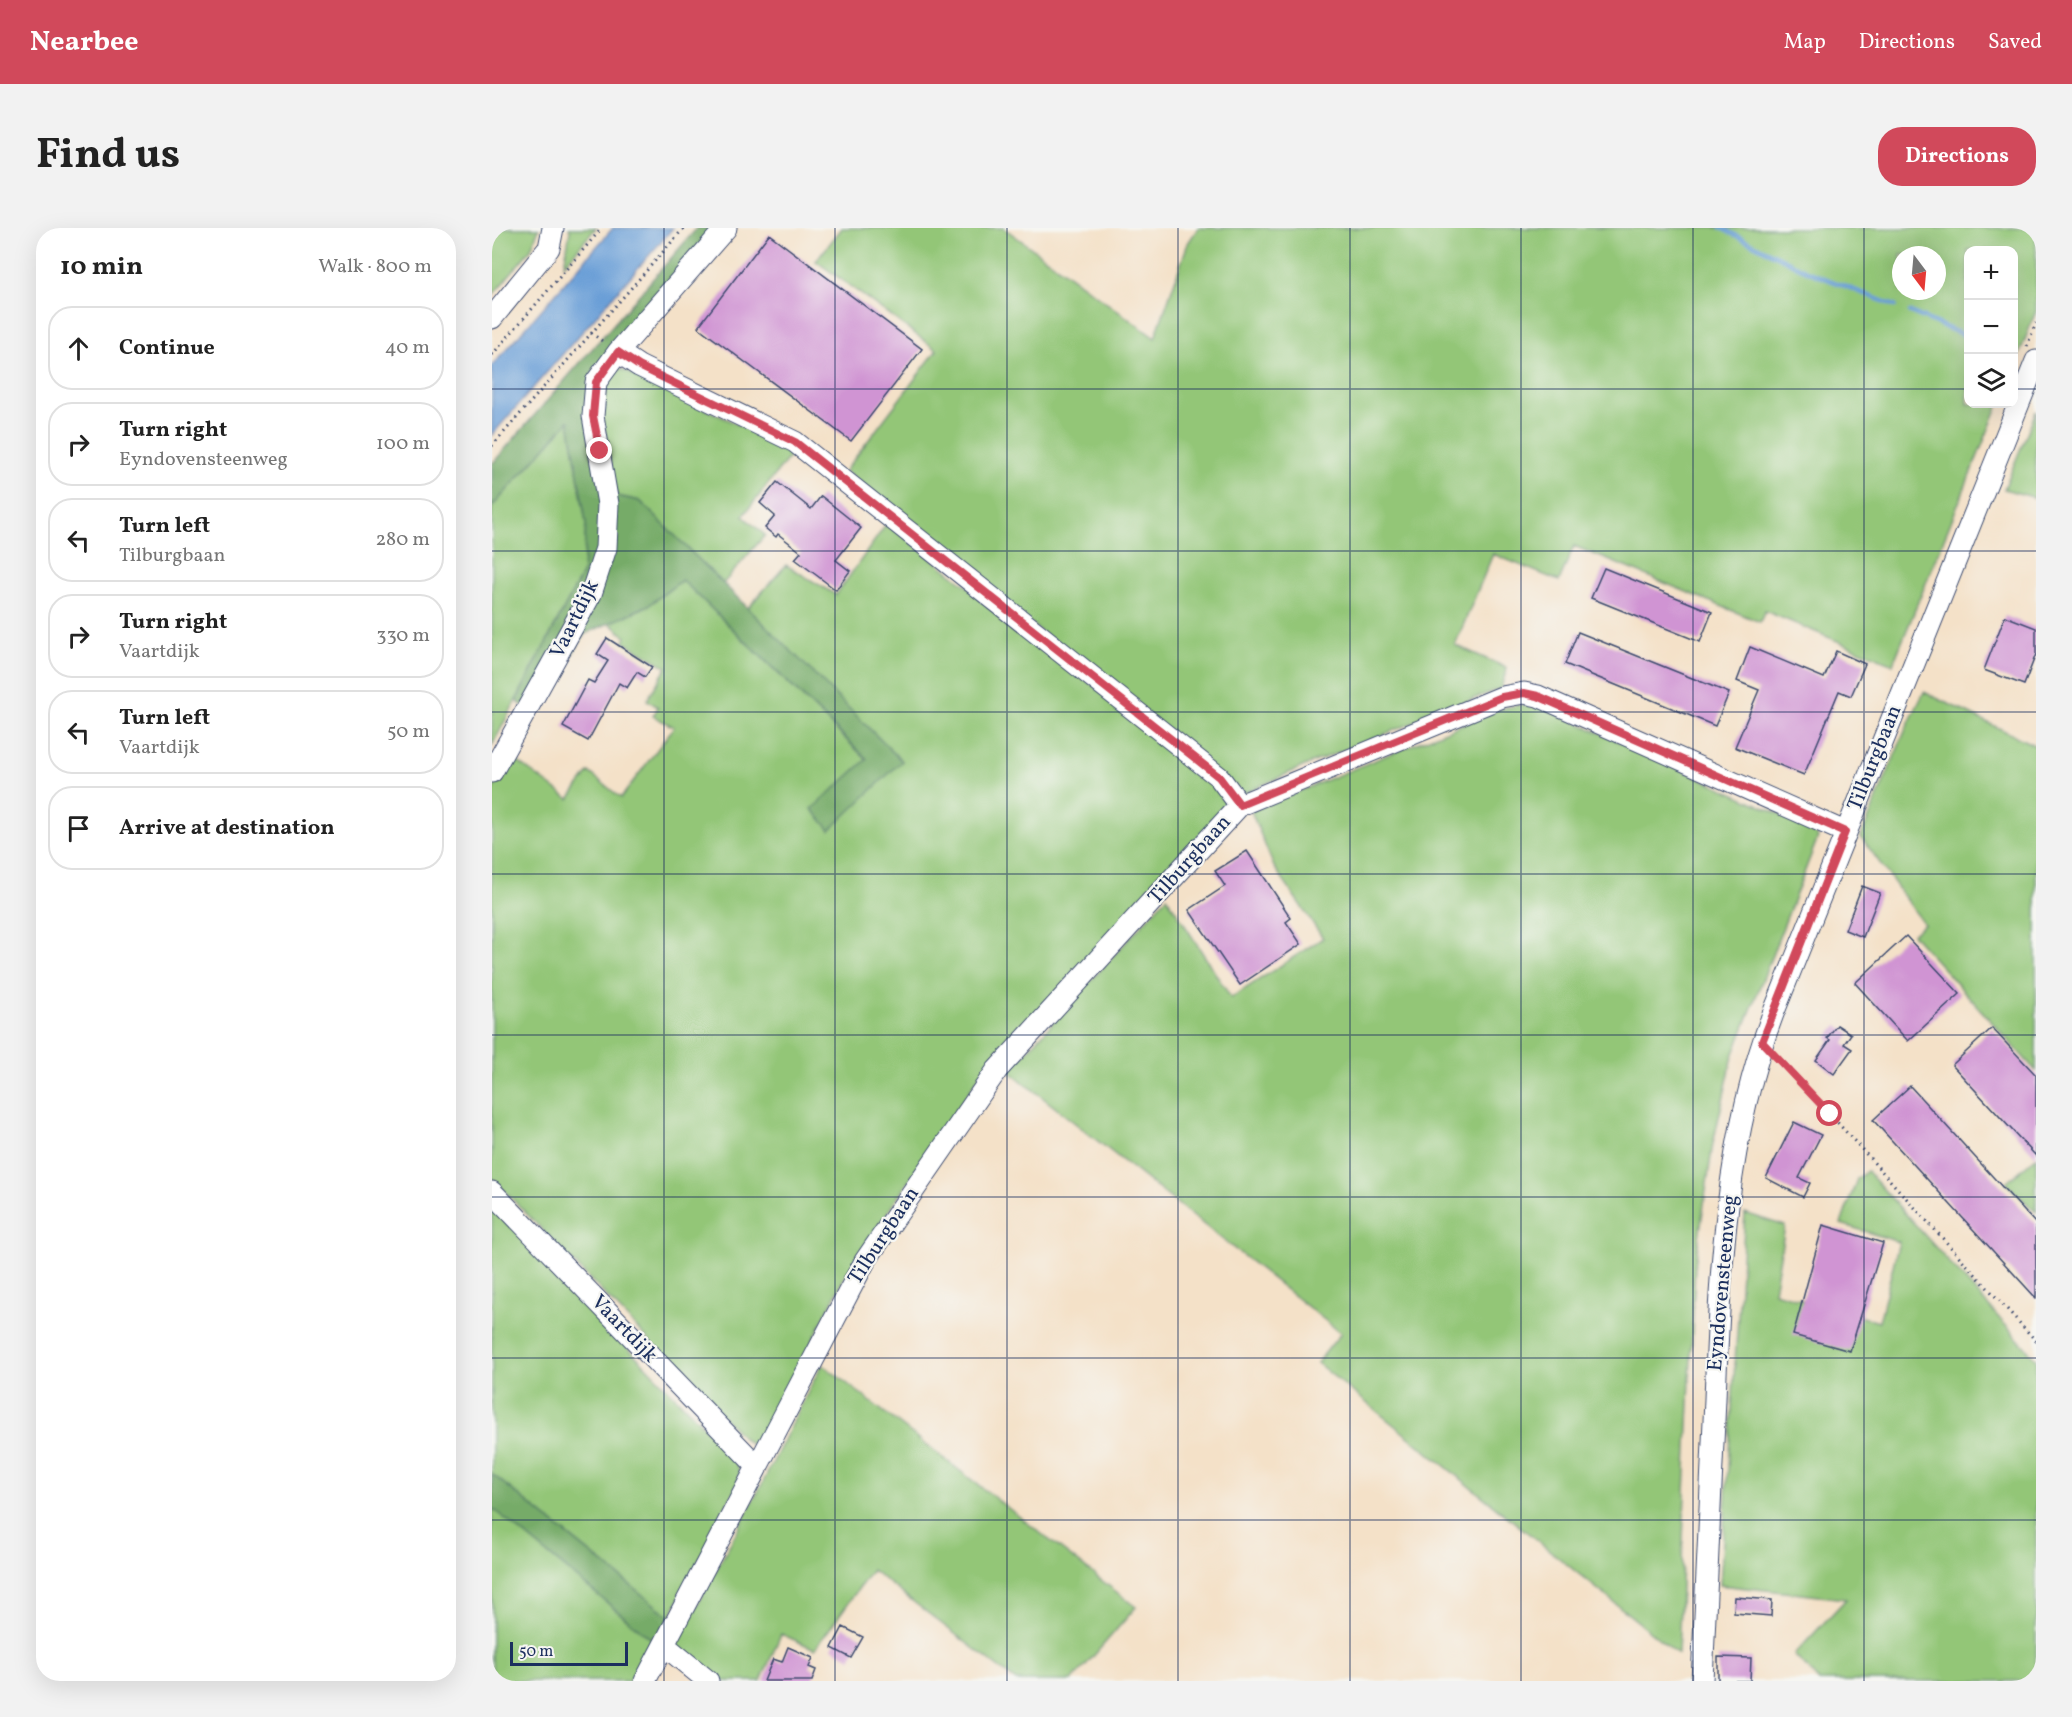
<!DOCTYPE html>
<html lang="en">
<head>
<meta charset="utf-8">
<style>
	:root { --surface:#fff; --page:#f2f2f2; --text:#222; --muted:#767676; --line:#e0e0e0; --accent:#d1495b }
	body { margin:0; font-family:Vollkorn,serif; background:var(--page); color:var(--text) }
	.controls { position:absolute; right:18px; top:18px; display:grid; overflow:hidden; border-radius:12px; box-shadow:0 6px 24px #0002 }
	.controls button { width:54px; height:54px; display:grid; place-items:center; padding:0; border:0; border-bottom:2px solid var(--line); background:var(--surface); color:var(--text); font:30px sans-serif }
	.compass { position:absolute; left:1400px; top:18px; width:54px; height:54px; border-radius:50%; background:var(--surface); box-shadow:0 6px 24px #0002; rotate:164deg }
	.scale { position:absolute; left:18px; bottom:15px; width:118px; box-sizing:border-box; padding-left:6px; border:3px solid #1b2f5e; border-top:0; font-size:16px; line-height:21px; white-space:nowrap; color:#1b2f5e; -webkit-text-stroke:4px #f6f6f2; paint-order:stroke }
	.stop { position:absolute; width:18px; height:18px; margin:-14px; border:4px solid #d1495b; border-radius:50%; background:#fff }
	.stop.end { background:#d1495b; border-color:#fff; box-shadow:0 2px 6px #0008 }
	.list { margin:0; padding:0; list-style:none }
	h2 { display:flex; justify-content:space-between; align-items:center; height:78px; margin:0; padding:0 24px; font-size:26px }
	h2 small { font-size:20px; font-weight:400; color:var(--muted) }
	.list li { display:grid; grid-template-columns:39px 1fr auto; gap:18px; align-items:center; box-sizing:border-box; height:84px; margin:0 12px 12px; padding:0 12px; border:2px solid var(--line); border-radius:24px }
	.list b { display:block; font-size:22px; white-space:nowrap }
	.list p { margin:0; font-size:20px; white-space:nowrap; color:var(--muted) }
	.list em { font-size:20px; font-style:normal; color:var(--muted) }
	.icon { flex:none; width:33px; height:33px; fill:none; stroke:currentColor; stroke-width:2; stroke-linecap:round; stroke-linejoin:round }
	.map { position:relative; flex:none; width:1544px; height:1453px; overflow:hidden; border-radius:24px }
	header { display:flex; align-items:center; gap:36px; box-sizing:border-box; height:84px; padding:0 30px; background:var(--accent); color:#fff }
	header strong { font-size:28px }
	nav { display:flex; gap:33px; margin-inline-start:auto; font-size:21px }
	.intro { display:flex; align-items:center; justify-content:space-between; box-sizing:border-box; height:144px; padding:0 36px }
	h1 { margin:0; font-size:42px }
	.button { padding:15px 27px; border-radius:24px; background:var(--accent); color:#fff; font-size:21px; font-weight:700 }
	main { display:flex; gap:36px; padding:0 36px }
	aside { flex:1; background:var(--surface); border-radius:24px; box-shadow:0 6px 24px #0002 }
	.map>svg:first-child { display:block }
	.green { fill:#93c677; stroke:#577a6a; stroke-width:1.5; fill-rule:evenodd }
	.forest { fill:#76ab68; stroke:#486d63; stroke-width:1.5 }
	.water { fill:#6b9fd7; stroke:#43679a; stroke-width:1.5 }
	.lines { fill:none; stroke-linecap:round; stroke-linejoin:round }
	.stream { stroke:#6b9fd7; stroke-width:4.5 }
	.building { fill:#d094d3 }
	.minor-casing { stroke:#3c4a6e; stroke-width:23 }
	.path { stroke:#3c4a6e; stroke-width:3; stroke-dasharray:1.5 4.5; stroke-linecap:butt }
	.minor { stroke:#fff; stroke-width:21 }
	.route { stroke:#d1495b; stroke-width:8 }
	.grid { fill:none; stroke:#1b2f5e; stroke-width:1.5; stroke-opacity:0.55 }
	.labels { text-anchor:middle; dominant-baseline:central; stroke-width:4.5; stroke-linejoin:round; paint-order:stroke }
	.street-label { font-size:21px; fill:#1b2f5e; stroke:#f6f6f2 }
</style>
</head>
<body>
<header>
<strong>Nearbee</strong>
<nav><a>Map</a><a>Directions</a><a>Saved</a></nav>
</header>
<div class="intro"><h1>Find us</h1><a class="button">Directions</a></div>
<main>
<aside>
<h2>10 min<small>Walk · 800 m</small></h2>
<ul class="list">
<li><svg class="icon" aria-label="ahead" viewBox="0 0 24 24"><path d="M12 20V5M6 11l6-6 6 6"/></svg><div><b>Continue</b></div><em>40 m</em></li>
<li><svg class="icon" aria-label="right" viewBox="0 0 24 24"><path d="M7 20v-9h11M14 6l5 5-5 5"/></svg><div><b>Turn right</b><p>Eyndovensteenweg</p></div><em>100 m</em></li>
<li><svg class="icon" aria-label="left" viewBox="0 0 24 24"><path d="M17 20v-9H6M10 6l-5 5 5 5"/></svg><div><b>Turn left</b><p>Tilburgbaan</p></div><em>280 m</em></li>
<li><svg class="icon" aria-label="right" viewBox="0 0 24 24"><path d="M7 20v-9h11M14 6l5 5-5 5"/></svg><div><b>Turn right</b><p>Vaartdijk</p></div><em>330 m</em></li>
<li><svg class="icon" aria-label="left" viewBox="0 0 24 24"><path d="M17 20v-9H6M10 6l-5 5 5 5"/></svg><div><b>Turn left</b><p>Vaartdijk</p></div><em>50 m</em></li>
<li><svg class="icon" aria-label="arrive" viewBox="0 0 24 24"><path d="M6 21V4h12l-3 4 3 4H6"/></svg><div><b>Arrive at destination</b></div></li>
</ul>
</aside>
<div class="map">
<svg width="1544" height="1453" viewBox="0 0 1544 1453">
	<rect width="100%" height="100%" fill="#f6f6f2"/>
	<filter id="ink" filterUnits="userSpaceOnUse"><feTurbulence type="fractalNoise" baseFrequency=".0167" numOctaves="2"/><feDisplacementMap in="SourceGraphic" scale="12" xChannelSelector="R" yChannelSelector="G"/><feConvolveMatrix kernelMatrix="1 2 1 2 8 2 1 2 1" color-interpolation-filters="sRGB"/></filter>
	<filter id="wash" filterUnits="userSpaceOnUse"><feTurbulence type="fractalNoise" baseFrequency=".008" numOctaves="4" result="noise"/><feDisplacementMap in="SourceGraphic" scale="24" xChannelSelector="R" yChannelSelector="G"/><feGaussianBlur stdDeviation="1.35" result="paint"/><feColorMatrix in="noise" values="0 0 0 0 0 0 0 0 0 0 0 0 0 0 0 0 0 1.4 0 .05"/><feComposite in="paint" operator="in"/></filter>
	<g filter="url(#wash)">
		<rect width="100%" height="100%" fill="#f4e1c8"/>
		<!-- green -->
		<path class="green" d="M0,0h47l-8,21 -39,47z
			M77,0h27l-32,37 6,-34z
			M350,0h162l151,110 33,-95 10,-15h838v83l-22,57v-118h-46v154h31l-106,260 -128,-53 -5,11 -186,-76 -15,35 -66,-27 -38,91 52,23 -6,20 -192,76 -69,31 -395,-324 92,-121 -121,-89zM1409,27h36v36h-36z
			M127,140l175,83 -51,65 22,19 -43,50 -82,-84 -23,-5 -17,-91 3,-18z
			M1544,183v87l-32,-9z
			M77,192l17,103 -3,49 -91,174v-239z
			M395,295l330,260 11,25 -247,266 -135,200 -83,166 -8,6 -8,-4 -255,-264v-387l19,-34 58,42 20,-27 32,26 53,-71 -21,-11 5,-9 -11,-7 20,-33 -43,-25 2,-5 -16,-14 39,-18 33,-25 185,180 -55,49 90,-48 -155,-152 39,-44 50,30z
			M1432,464l112,54v325l-124,-137 12,-10 -63,-87 44,-106z
			M1026,477h15l19,6 260,118 6,8 -85,219 -20,87 -18,122 -17,389 -361,-291 24,-30 -332,-262 158,-174 64,101 92,-60 -49,-71 -23,-56 246,-101z
			M1544,929v55l-30,-29z
			M1375,943l169,188v322h-217l-25,-26 52,-56 -126,-14 25,-372 40,13 -11,66 105,30 20,-80 -58,-18 16,-45z
			M0,978l242,252 6,14 -4,15 -66,130 -178,-143z
			M330,1136l314,243 -64,74h-56l-144,-111 -57,79 -34,-15 -20,47h-41l-45,-34 87,-163z
			M0,1280l163,134 -20,39h-143z"/>
		<!-- forest -->
		<path class="forest" d="M205,0h24l-129,145 25,123 23,5 262,260 -72,69 -18,-21 55,-50 -185,-179 -33,25 -64,29 -50,80 -19,-13 67,-129 3,-49 -17,-102 -77,86v-43z
			M0,1246l178,143 -15,25 -163,-134z"/>
		<!-- water -->
		<path class="water" d="M121,0h60l-181,207v-69z"/>
		<g class="lines">
			<!-- stream -->
			<path class="stream" d="M1229,0l86,43 88,35
				M1418,84l58,25
				M1522,128l1,1"/>
		</g>
		<g id="blocks">
			<!-- building -->
			<path class="building" d="M277,6l153,115 -71,92 -153,-114z
				M285,254l34,27 10,-13 40,32 -25,32 14,11 -14,19 -41,-31 6,-7 -23,-18 -2,3 -11,-9 10,-12 -15,-13z
				M1112,340l108,44 -12,30 -109,-44z
				M1513,388l31,12v26l-12,31 -40,-15z
				M1086,404l151,61 -14,33 -150,-62z
				M115,410l45,29 -7,10 -8,-5 -10,16 -8,-5 -31,58 -25,-14 25,-47 6,3 14,-22 -11,-7z
				M1258,419l74,31 12,-27 29,13 -14,32 -12,-5 -35,84 -69,-28 24,-57 -22,-9z
				M755,623l44,67 -5,4 15,22 -61,41 -51,-75 36,-24 -10,-15z
				M1370,658l18,7 -17,44 -18,-7z
				M1414,708l54,58 -52,47 -53,-58z
				M1345,797l14,9 -7,10 8,5 -18,25 -18,-14 14,-20 -3,-2z
				M1500,800l44,47v81l-84,-91z
				M1418,858l126,138v74l-163,-178z
				M1302,894l27,13 -22,43 11,5 -7,14 -37,-19z
				M1331,997l60,18 -33,108 -57,-16z
				M1243,1369l37,3 -1,16 -37,-3z
				M351,1399l20,10 -12,21 -19,-10z
				M296,1419l25,11 -4,9 7,3 -4,11h-48l9,-22 9,3z
				M1226,1429l33,1 -1,23h-32z"/>
		</g>
	</g>
	<g filter="url(#ink)">
		<use href="#blocks" fill-opacity="0" stroke="#3c4a6e" stroke-width="1.5"/>
		<g class="lines">
			<defs>
				<path id="minor" d="M0,90l57,-70 4,-20
					M126,124l21,14 156,76 424,335 21,28
					M0,544l99,-178 15,-46 2,-44 -15,-88 3,-34 22,-30 108,-124
					M0,964l264,273
					M172,1417l44,36
					M153,1453l220,-420 132,-191 243,-265 262,-108 22,-4 14,3 307,136
					M1210,1453c4,-94 8,-188 13,-282 5,-130 11,-262 58,-385l263,-653"/>
			</defs>
			<!-- minor casing -->
			<use href="#minor" class="minor-casing"/>
			<!-- path -->
			<path class="path" d="M99,105l14,10
				M1535,118l9,-23
				M0,127l110,-127
				M0,218l192,-218
				M1285,828l259,285"/>
			<!-- minor -->
			<use href="#minor" class="minor"/>
		</g>
	</g>
	<g class="lines" filter="url(#ink)">
		<!-- route -->
		<path class="route" d="M108,223l-7,-35 3,-34 22,-30 21,14 156,76 424,335 21,28 262,-108 22,-4 14,3 307,136 -83,210 68,72"/>
	</g>
	<!-- grid -->
	<path class="grid" d="M172,0v1453M343,0v1453M515,0v1453M686,0v1453M858,0v1453M1029,0v1453M1201,0v1453M1372,0v1453M0,161h1476M1522,161h22M0,323h1544M0,484h1544M0,646h1544M0,807h1544M0,969h1544M0,1130h1544M0,1292h1544"/>
	<g class="labels">
		<!-- street labels -->
		<g class="street-label">
			<text transform="translate(83 391) rotate(-64)">Vaartdijk</text>
			<text transform="translate(1383 530) rotate(-68)">Tilburgbaan</text>
			<text transform="translate(698 632) rotate(-48)">Tilburgbaan</text>
			<text transform="translate(392 1008) rotate(-57)">Tilburgbaan</text>
			<text transform="translate(1231 1055) rotate(-85)">Eyndovensteenweg</text>
			<text transform="translate(132 1101) rotate(46)">Vaartdijk</text>
		</g>
	</g>
</svg>
<div class="controls">
<button>+</button>
<button>−</button>
<button><svg class="icon" aria-label="layers" viewBox="0 0 24 24"><path d="M12 4l9 5-9 5-9-5zM3 14l9 5 9-5"/></svg></button>
</div>
<svg class="compass" viewBox="-18 -18 36 36"><path d="M0-13l5 13h-10z" fill="#e53935"/><path d="M0 13l5-13h-10z" fill="#767676"/></svg>
<div class="scale">50 m</div>
<div class="stop" style="left:1338px;top:886px"></div>
<div class="stop end" style="left:108px;top:223px"></div>
</div>
</main>
</body>
</html>
